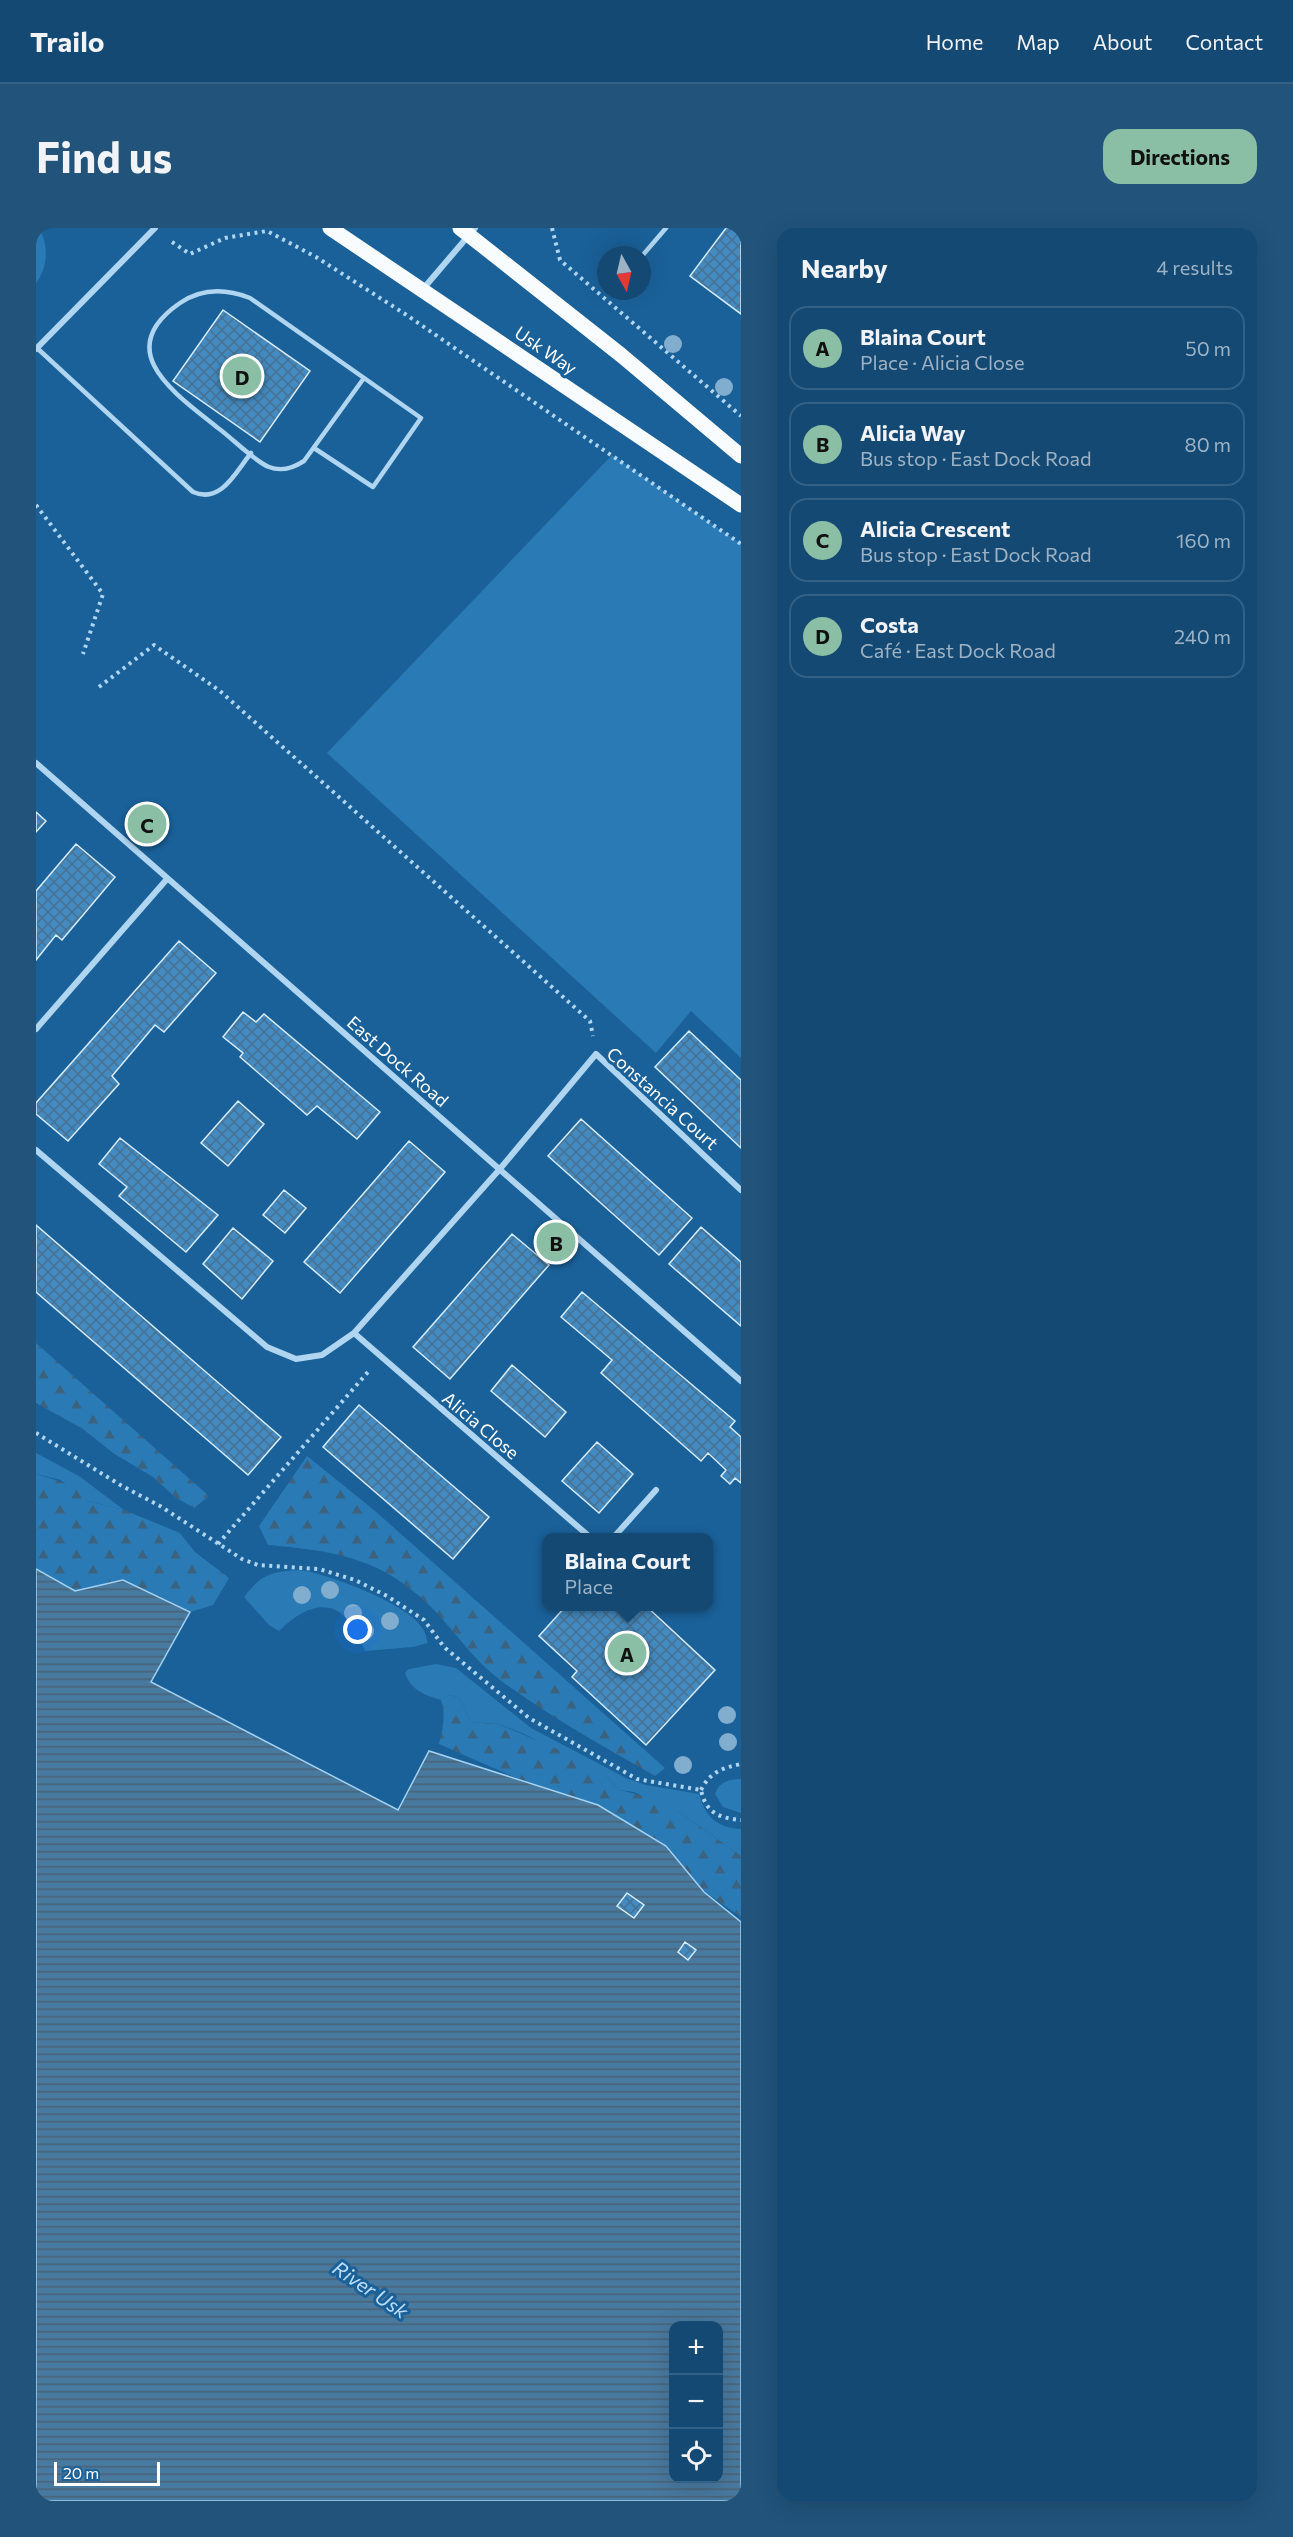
<!DOCTYPE html>
<html lang="en">
<head>
<meta charset="utf-8">
<style>
	:root { --surface:#144973; --page:#21537b; --text:#f1f3f6; --muted:#9db2c4; --line:#336185; --accent:#8abfa5 }
	body { margin:0; font-family:Commissioner,sans-serif; background:var(--page); color:var(--text) }
	.controls { position:absolute; right:18px; bottom:18px; display:grid; overflow:hidden; border-radius:12px; box-shadow:0 6px 24px #0002 }
	.controls button { width:54px; height:54px; display:grid; place-items:center; padding:0; border:0; border-bottom:2px solid var(--line); background:var(--surface); color:var(--text); font:30px sans-serif }
	.compass { position:absolute; left:561px; top:18px; width:54px; height:54px; border-radius:50%; background:var(--surface); box-shadow:0 6px 24px #0002; rotate:172deg }
	.scale { position:absolute; left:18px; bottom:15px; width:106px; box-sizing:border-box; padding-left:6px; border:3px solid #fff; border-top:0; font-size:16px; line-height:21px; white-space:nowrap; color:#fff; -webkit-text-stroke:4px #1a6199; paint-order:stroke }
	.you { position:absolute; left:322px; top:1402px; width:21px; height:21px; margin:-15px; border:4px solid #fff; border-radius:50%; background:#1a73e8; box-shadow:0 0 0 9px #1a73e833 }
	.badge { display:grid; place-items:center; width:39px; height:39px; border-radius:50%; background:var(--accent); color:#111; font-size:20px; font-weight:700 }
	.pin { position:absolute; translate:-50% -50%; border:3px solid #fff; box-shadow:0 2px 6px #0006 }
	.popup { position:absolute; left:506px; top:1305px; width:171px; height:78px; box-sizing:border-box; display:grid; place-content:center; border-radius:12px; background:var(--surface); filter:drop-shadow(0 2px 4px #0005); font-size:20px; white-space:nowrap; color:var(--muted) }
	.popup b { font-size:22px; color:var(--text) }
	.popup::after { content:''; position:absolute; left:50%; top:100%; margin-left:-12px; border:12px solid transparent; border-top-color:var(--surface) }
	.list { margin:0; padding:0; list-style:none }
	h2 { display:flex; justify-content:space-between; align-items:center; height:78px; margin:0; padding:0 24px; font-size:26px }
	h2 small { font-size:20px; font-weight:400; color:var(--muted) }
	.list li { display:grid; grid-template-columns:39px 1fr auto; gap:18px; align-items:center; box-sizing:border-box; height:84px; margin:0 12px 12px; padding:0 12px; border:2px solid var(--line); border-radius:18px }
	.list b { display:block; font-size:22px; white-space:nowrap }
	.list p { margin:0; font-size:20px; white-space:nowrap; color:var(--muted) }
	.list em { font-size:20px; font-style:normal; color:var(--muted) }
	.icon { flex:none; width:33px; height:33px; fill:none; stroke:currentColor; stroke-width:2; stroke-linecap:round; stroke-linejoin:round }
	.map { position:relative; flex:none; width:705px; height:2273px; overflow:hidden; border-radius:18px }
	header { display:flex; align-items:center; gap:36px; box-sizing:border-box; height:84px; padding:0 30px; background:var(--surface); border-bottom:2px solid var(--line) }
	header strong { font-size:28px }
	nav { display:flex; gap:33px; margin-inline-start:auto; font-size:21px }
	.intro { display:flex; align-items:center; justify-content:space-between; box-sizing:border-box; height:144px; padding:0 36px }
	h1 { margin:0; font-size:42px }
	.button { padding:15px 27px; border-radius:18px; background:var(--accent); color:#111; font-size:21px; font-weight:700 }
	main { display:flex; gap:36px; padding:0 36px }
	aside { flex:1; background:var(--surface); border-radius:18px; box-shadow:0 6px 24px #0002 }
	.map>svg:first-child { display:block }
	.green { fill:#2a7ab5 }
	.forest { fill:url(#forest-firs) }
	.water { fill:url(#water-rules); stroke:#a2d2f3; stroke-width:1.5; fill-rule:evenodd }
	.building { fill:url(#building-cross-hatch); stroke:#d6ecfc; stroke-width:1.5 }
	.lines { fill:none; stroke-linecap:round; stroke-linejoin:round }
	.path { stroke:#afd5f1; stroke-width:4; stroke-dasharray:3 4.5; stroke-linecap:butt }
	.service { stroke:#afd5f1; stroke-width:4.5 }
	.minor { stroke:#afd5f1; stroke-width:6 }
	.primary { stroke:#f9fcff; stroke-width:15 }
	.tree { fill:#81adcf }
	.labels { text-anchor:middle; dominant-baseline:central; stroke-width:6; stroke-linejoin:round; paint-order:stroke }
	.street-label { font-size:18px; fill:#fff; stroke:#1a6199 }
	.water-label { font-size:20px; font-style:italic; fill:#bcdef7; stroke:#1a6199 }
</style>
</head>
<body>
<header>
<strong>Trailo</strong>
<nav><a>Home</a><a>Map</a><a>About</a><a>Contact</a></nav>
</header>
<div class="intro"><h1>Find us</h1><a class="button">Directions</a></div>
<main>
<div class="map">
<svg width="705" height="2273" viewBox="0 0 705 2273">
	<defs>
		<pattern id="forest-firs" width="22" height="20" patternUnits="userSpaceOnUse" patternTransform="scale(1.5)"><rect width="22" height="20" fill="#2a7ab5"/><path d="M5 1l3.5 6h-7zM16 11l3.5 6h-7z" fill="#3b6380"/></pattern>
		<pattern id="water-rules" width="6" height="5" patternUnits="userSpaceOnUse" patternTransform="scale(1.5)"><rect width="6" height="5" fill="#48799f"/><path d="M0 2.5h6" fill="none" stroke="#4a6276"/></pattern>
		<pattern id="building-cross-hatch" width="8" height="8" patternUnits="userSpaceOnUse" patternTransform="scale(1.5)"><rect width="8" height="8" fill="#438ac0"/><path d="M0 0l8 8M0 8l8-8" fill="none" stroke="#477192"/></pattern>
	</defs>
	<rect width="100%" height="100%" fill="#1a6199"/>
	<!-- green -->
	<path class="green" d="M0,0h3c10,17 9,40 -3,55z
		M576,227l129,89v514l-50,-47 -35,42 -329,-300z
		M0,1225l43,23 45,34 -37,-9 -26,-21 -25,-6z
		M263,1342c28,3 110,34 124,59 3,4 3,10 5,14l-15,4 -48,4c-17,-50 -48,-58 -86,-20l-10,-6 -25,-28c18,-23 26,-25 55,-27z
		M400,1436l20,4 75,60 97,51 18,6 53,9c6,22 18,34 42,35v27l-62,-44 -45,-20 -14,-2 -13,-13 -83,-43 -26,-10 -27,-2 -11,-24 -10,-3 -9,5c-17,-5 -30,-10 -36,-27l4,-4z
		M705,1551v34l-18,-6 -8,-13c4,-12 14,-15 26,-15z"/>
	<!-- forest -->
	<path class="forest" d="M0,1115l173,153 -15,12 -19,-11 -22,-20 -40,-24 -30,-24 -47,-26z
		M271,1228l68,55 290,257 -10,8c-53,-30 -106,-60 -155,-96 -25,-19 -43,-45 -63,-67 -51,-54 -99,-62 -169,-68l-9,-19z
		M0,1246l45,14 6,13 37,9 56,23 15,19 34,26 -16,27 -23,7 -67,-32 -48,11 -39,-22z
		M414,1467l10,3 11,24 27,2 78,33 31,20 13,13 32,8 27,14 62,44v61l-99,-69 -103,-60 -100,-44c4,-16 7,-28 2,-44z"/>
	<!-- water -->
	<path class="water" d="M0,1341l39,22 48,-11 67,32 -39,70 247,128 31,-59 169,54 68,41 38,46 37,30v579h-698l-7,-5zM638,2098h44v152h-44z"/>
	<!-- building -->
	<path class="building" d="M690,0h15v86l-51,-38z
		M187,82l87,61 -50,71 -87,-61z
		M0,584l10,9 -10,11z
		M40,616l39,33 -53,63 -6,-5 -20,25v-69z
		M143,713l37,32 -52,59 -9,-7 -43,51 7,8 -51,57 -32,-27v-11z
		M207,784l13,10 8,-8 116,98 -23,27 -40,-33 -10,9 -67,-58 3,-4 -20,-16z
		M653,803l52,49v68l-86,-81z
		M202,873l26,23 -36,42 -27,-23z
		M545,891l111,99 -33,37 -111,-99z
		M84,910l98,77 -32,37 -67,-56 8,-9 -28,-23z
		M373,913l36,31 -105,121 -36,-31z
		M248,962l22,18 -21,25 -22,-18z
		M0,997l245,212 -33,38 -212,-183z
		M665,999l40,35v64l-72,-62z
		M197,1000l40,33 -31,38 -39,-35z
		M476,1006l37,31 -99,114 -37,-32z
		M546,1064l153,129 -5,6 11,10v46l-6,-5 -5,6 -9,-8 5,-6 -18,-17 -7,8 -100,-88 11,-13 -51,-43z
		M476,1137l54,47 -21,25 -54,-46z
		M323,1177l130,112 -36,42 -130,-112z
		M561,1214l36,32 -34,39 -37,-32z
		M530,1378h80l69,64 -69,75 -74,-68 5,-6 -38,-35z
		M591,1665l17,12 -10,13 -17,-12z
		M649,1714l11,8 -8,10 -10,-8z"/>
	<g class="lines">
		<!-- path -->
		<path class="path" d="M516,0l8,32 181,156
			M136,14l18,12 35,-16 42,-7 49,26 89,57 336,230
			M0,277l67,89 -20,60
			M63,459l55,-42 66,46 370,330 3,15
			M0,1205l86,53 38,20 82,53 16,6 61,4 36,11 32,16 37,24 20,27 85,71 108,61 64,11c5,23 18,28 40,30
			M182,1316l150,-172
			M665,1562c9,-18 21,-22 40,-26"/>
		<!-- service -->
		<path class="service" d="M606,28l24,-28
			M1,120l156,144c28,12 42,-19 58,-39
			M278,220l59,39 48,-69 -171,-120c-23,-9 -48,-10 -70,5 -70,48 -4,91 38,125 14,10 36,33 51,39 13,5 24,1 35,-6l60,-83"/>
		<!-- minor -->
		<path class="minor" d="M387,61l52,-61
			M0,121l119,-121
			M0,535l705,618
			M0,801l131,-150
			M0,922l231,197 29,12 26,-4 32,-22 145,-163 97,-116 145,136
			M318,1105l237,205
			M577,1310l43,-48"/>
		<!-- primary -->
		<path class="primary" d="M294,0l411,277
			M424,0l161,127 120,101"/>
	</g>
	<!-- trees -->
	<g class="tree">
		<circle cx="637" cy="116" r="9"/>
		<circle cx="688" cy="159" r="9"/>
		<circle cx="294" cy="1362" r="9"/>
		<circle cx="266" cy="1367" r="9"/>
		<circle cx="317" cy="1385" r="9"/>
		<circle cx="354" cy="1393" r="9"/>
		<circle cx="329" cy="1403" r="9"/>
		<circle cx="691" cy="1487" r="9"/>
		<circle cx="692" cy="1514" r="9"/>
		<circle cx="647" cy="1537" r="9"/>
	</g>
	<g class="labels">
		<!-- street labels -->
		<g class="street-label">
			<text transform="translate(510 122) rotate(34)">Usk Way</text>
			<text transform="translate(362 833) rotate(41)">East Dock Road</text>
			<text transform="translate(627 870) rotate(42)">Constancia Court</text>
			<text transform="translate(445 1197) rotate(40)">Alicia Close</text>
		</g>
		<!-- water labels -->
		<g class="water-label">
			<text transform="translate(335 2061) rotate(34)">River Usk</text>
		</g>
	</g>
</svg>
<div class="controls">
<button>+</button>
<button>−</button>
<button><svg class="icon" aria-label="locate" viewBox="0 0 24 24"><circle cx="12" cy="12" r="6"/><path d="M12 2v4M12 18v4M2 12h4M18 12h4"/></svg></button>
</div>
<svg class="compass" viewBox="-18 -18 36 36"><path d="M0-13l5 13h-10z" fill="#e53935"/><path d="M0 13l5-13h-10z" fill="#9db2c4"/></svg>
<div class="scale">20 m</div>
<div class="you"></div>
<div class="pin badge" style="left:591px;top:1425px">A</div>
<div class="popup"><b>Blaina Court</b>Place</div>
<div class="pin badge" style="left:520px;top:1014px">B</div>
<div class="pin badge" style="left:111px;top:596px">C</div>
<div class="pin badge" style="left:206px;top:148px">D</div>
</div>
<aside>
<h2>Nearby<small>4 results</small></h2>
<ul class="list">
<li><span class="badge">A</span><div><b>Blaina Court</b><p>Place · Alicia Close</p></div><em>50 m</em></li>
<li><span class="badge">B</span><div><b>Alicia Way</b><p>Bus stop · East Dock Road</p></div><em>80 m</em></li>
<li><span class="badge">C</span><div><b>Alicia Crescent</b><p>Bus stop · East Dock Road</p></div><em>160 m</em></li>
<li><span class="badge">D</span><div><b>Costa</b><p>Café · East Dock Road</p></div><em>240 m</em></li>
</ul>
</aside>
</main>
</body>
</html>
